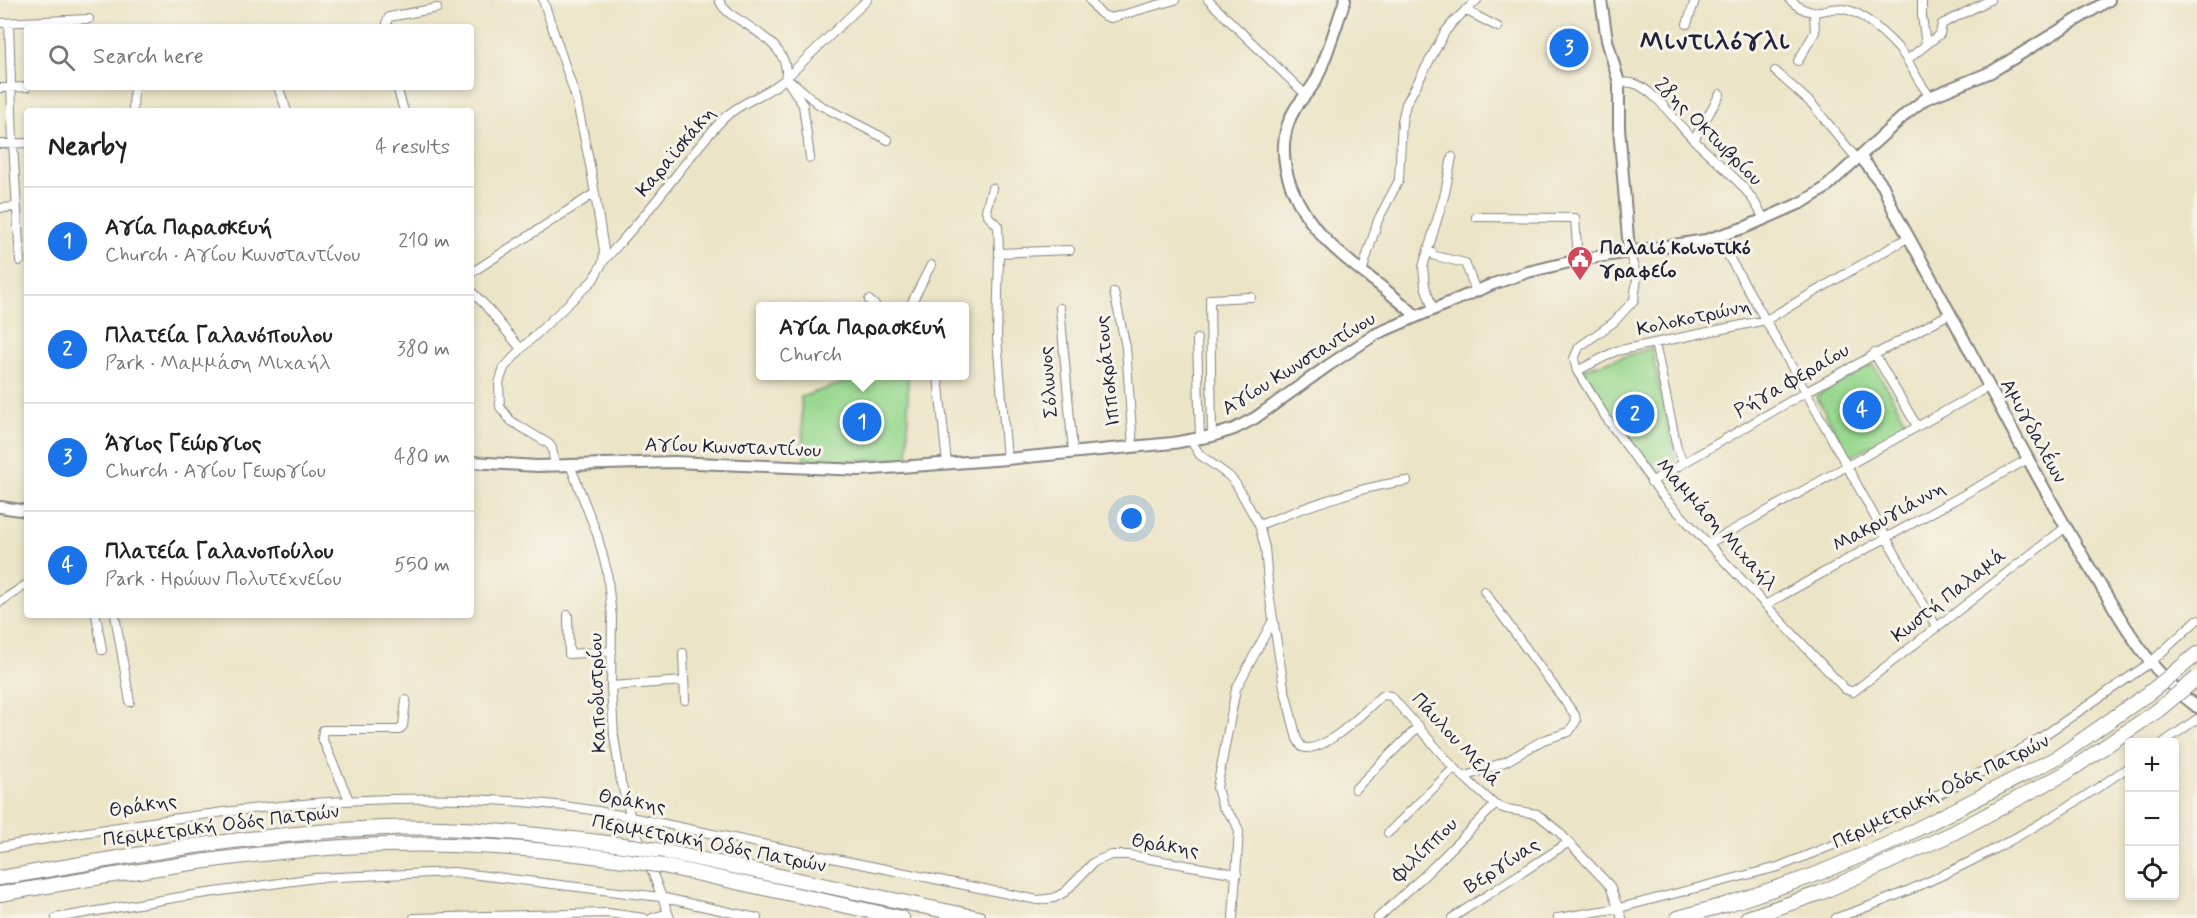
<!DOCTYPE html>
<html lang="en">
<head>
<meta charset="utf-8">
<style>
	:root { --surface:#fff; --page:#f2f2f2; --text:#222; --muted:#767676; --line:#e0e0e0; --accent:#1a73e8 }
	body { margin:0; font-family:Mynerve,sans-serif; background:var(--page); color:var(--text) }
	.controls { position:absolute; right:18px; bottom:18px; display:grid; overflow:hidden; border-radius:6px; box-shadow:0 3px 9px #0003 }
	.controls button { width:54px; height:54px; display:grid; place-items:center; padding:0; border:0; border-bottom:2px solid var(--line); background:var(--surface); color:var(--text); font:30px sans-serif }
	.you { position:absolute; left:1132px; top:519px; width:21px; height:21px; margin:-15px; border:4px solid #fff; border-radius:50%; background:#1a73e8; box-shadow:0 0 0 9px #1a73e833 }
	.badge { display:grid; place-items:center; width:39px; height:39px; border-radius:50%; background:var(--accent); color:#fff; font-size:20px; font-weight:700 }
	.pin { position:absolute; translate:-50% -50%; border:3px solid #fff; box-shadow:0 2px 6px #0006 }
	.popup { position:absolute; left:756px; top:302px; width:213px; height:78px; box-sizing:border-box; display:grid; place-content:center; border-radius:6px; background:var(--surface); filter:drop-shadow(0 2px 4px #0005); font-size:20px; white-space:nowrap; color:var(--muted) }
	.popup b { font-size:22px; color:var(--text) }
	.popup::after { content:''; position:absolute; left:50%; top:100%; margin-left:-12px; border:12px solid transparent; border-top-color:var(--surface) }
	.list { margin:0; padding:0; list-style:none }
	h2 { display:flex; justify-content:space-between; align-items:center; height:78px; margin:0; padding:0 24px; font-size:26px }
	h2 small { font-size:20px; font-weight:400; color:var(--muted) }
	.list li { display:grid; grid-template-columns:39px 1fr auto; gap:18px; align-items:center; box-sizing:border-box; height:108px; padding:0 24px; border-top:2px solid var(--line) }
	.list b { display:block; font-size:22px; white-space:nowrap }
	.list p { margin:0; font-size:20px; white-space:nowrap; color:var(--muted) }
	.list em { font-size:20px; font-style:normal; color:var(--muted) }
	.icon { flex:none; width:33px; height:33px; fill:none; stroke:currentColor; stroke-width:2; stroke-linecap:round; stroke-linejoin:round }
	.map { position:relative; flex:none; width:2197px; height:918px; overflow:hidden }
	.search { position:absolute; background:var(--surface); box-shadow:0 3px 9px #0003; left:24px; top:24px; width:450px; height:66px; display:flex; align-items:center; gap:15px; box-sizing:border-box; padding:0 21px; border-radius:6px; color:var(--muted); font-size:22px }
	.panel { position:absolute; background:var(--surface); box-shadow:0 3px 9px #0003; left:24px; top:108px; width:450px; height:510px; border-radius:6px }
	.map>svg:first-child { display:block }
	.green { fill:#98d88f; stroke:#5d7d65; stroke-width:1.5 }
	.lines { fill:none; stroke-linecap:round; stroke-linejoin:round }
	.street-casing { stroke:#868380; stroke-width:10 }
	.secondary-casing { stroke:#868380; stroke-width:14 }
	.highway-casing { stroke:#868380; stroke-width:16 }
	.street { stroke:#fff; stroke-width:8 }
	.secondary { stroke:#fff; stroke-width:10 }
	.highway { stroke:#fff; stroke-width:14 }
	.highway-bridge-casing { stroke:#868380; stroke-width:16; stroke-linecap:butt }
	.highway-bridge { stroke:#fff; stroke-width:14 }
	.labels { text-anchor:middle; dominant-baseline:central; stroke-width:6; stroke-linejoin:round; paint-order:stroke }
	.street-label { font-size:20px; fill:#22223b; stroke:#f7f3e8 }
	.poi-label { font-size:20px; font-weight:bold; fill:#22223b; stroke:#f7f3e8; text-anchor:start }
	.district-label { font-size:26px; font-weight:bold; letter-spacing:1.5px; fill:#22223b; stroke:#f7f3e8 }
</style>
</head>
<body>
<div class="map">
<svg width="2197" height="918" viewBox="0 0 2197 918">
	<rect width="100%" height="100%" fill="#f7f3e8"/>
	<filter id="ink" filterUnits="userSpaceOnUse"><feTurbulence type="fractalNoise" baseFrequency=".0167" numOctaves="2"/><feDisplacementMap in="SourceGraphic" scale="12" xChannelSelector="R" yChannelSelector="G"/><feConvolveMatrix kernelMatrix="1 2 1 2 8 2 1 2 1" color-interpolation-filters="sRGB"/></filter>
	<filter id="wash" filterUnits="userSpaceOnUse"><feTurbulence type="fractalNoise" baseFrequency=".008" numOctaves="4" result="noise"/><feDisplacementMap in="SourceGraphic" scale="24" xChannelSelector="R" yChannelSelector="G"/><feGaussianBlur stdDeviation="1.35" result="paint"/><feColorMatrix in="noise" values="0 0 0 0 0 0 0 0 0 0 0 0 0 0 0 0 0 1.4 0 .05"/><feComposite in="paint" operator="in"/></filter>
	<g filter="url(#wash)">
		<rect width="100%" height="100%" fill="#ebe4c6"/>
		<!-- green -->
		<path class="green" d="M1651,348l25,113 -24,15 -31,-41 -43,-64z
			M1873,364l35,61 -58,32 -34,-61z
			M863,376h45v83l-104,3 -3,-65z"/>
	</g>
	<g filter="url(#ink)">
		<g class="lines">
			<defs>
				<path id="street" d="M543,0l33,98 15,72 13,80 -1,12 -10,18 -72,69 -17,19 -5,15 1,24 11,14 38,23 3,4 3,18
					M1090,0c6,9 10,16 21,18l64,-18
					M1208,0l97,94
					M1790,0c28,25 35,1 61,11 17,6 47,34 56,49 8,13 13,25 23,36
					M1465,10l33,17
					M0,23l89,-4
					M9,23l4,120 7,118
					M1687,24l8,-24
					M387,27v-6l2,-4 48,-9
					M1926,45l14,-11 2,-10 48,-24
					M1907,60l19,-15 -4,-29v-16
					M1798,61l17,-29 -1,-19
					M1775,71l37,33 45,55
					M785,79l11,6 22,19 70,36
					M785,79l82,-79
					M788,82l15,23 7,53
					M1619,83c6,-1 13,-1 19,2 23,12 37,37 56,55 27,27 53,43 70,79
					M278,87l9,24
					M397,87l7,24
					M0,88l27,-1
					M133,111l1,-24
					M1694,140l26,-46
					M0,144l27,-1
					M992,188l-6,22 3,7 9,9 1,27
					M0,208l16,-1
					M1476,217l99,1 3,42
					M1717,237c77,128 145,260 219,389
					M1428,249l7,7 30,7 11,28
					M1629,251l8,27 -3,22 -20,22 -35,25 -5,12 3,12 28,45 56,78 184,195 8,3 213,-165
					M603,262c14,-16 29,-32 42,-48 27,-32 50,-66 79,-96 18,-17 43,-23 61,-39 8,-31 -35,-51 -56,-66l-6,-6 -4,-7
					M1362,272l16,-52 21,-40 3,-59 4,-17 39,-72 9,-11 23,-21
					M471,273l124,-80
					M471,291l14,14 36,44
					M1114,292l12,55 7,100
					M869,300l7,6
					M910,306l21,-41
					M1060,308l13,144
					M1433,309l-8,-23 -2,-19 22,-74 7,-36
					M1197,339l3,100
					M1655,343l22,105 6,15
					M1874,353l43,73
					M1577,371l39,-20 150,-31 143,-83
					M938,376l9,88
					M1212,436l-2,-137 41,-2
					M1191,441l9,14 29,21 7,8 23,41 6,23 4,45 15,94 13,52 5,8c21,8 63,-36 78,-50l4,-2 7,1 63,72 41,37 11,4 31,5 21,17 52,55 12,32
					M1007,459l-10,-121 2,-85 71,-3
					M570,465l27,69 10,37 5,46 -1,69 3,50 7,46 10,36 39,100
					M1651,482l155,-90 145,-79
					M1259,525c45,-17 101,-39 148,-44
					M1708,544l280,-157
					M0,602l27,-18
					M1767,604l261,-145
					M96,615l6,35
					M115,615l15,87
					M568,615l1,39 43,-3
					M683,653l2,47
					M611,686l73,-5
					M2164,742l33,-23
					M1464,777l43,-16 36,-21 26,-8 7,-11 -1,-6 -91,-124
					M1355,789l64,-63
					M349,800l-27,-62 1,-8h76l4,-4 3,-26
					M1388,833l66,-65
					M0,847c180,-32 362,-61 546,-43 61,6 122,21 182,33 103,21 207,42 310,63l16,-2 11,-6 29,-30 17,-7h17l109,19
					M56,918l123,-21 136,-19 139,-6 206,25 97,21
					M414,918l194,-5 36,5
					M652,918l16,-5
					M1233,918l6,-87 -4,-10 -13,-15 -5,-18 19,-99 37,-69
					M1378,918l49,-45 68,-68
					M1452,918l117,-76
					M1558,918l61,-10 159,-41 95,-38 112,-59 55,-32 110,-75 47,-43
					M1836,918c102,-34 205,-90 294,-152"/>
				<path id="secondary" d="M1345,0c-9,26 -17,53 -28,78 -8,17 -22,24 -29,46 -7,21 -5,41 3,62 25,64 78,85 125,130
					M1601,0l6,40 12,43v44l10,124
					M1860,156l23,30 11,25c66,116 124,237 193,352 32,52 59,107 110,144
					M471,462l66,4 137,-4 186,8 147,-11 166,-16 39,-7 22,-7 21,-11 74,-53 47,-31 117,-50 35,-12 50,-12 128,-20 40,-13 57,-25 21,-13 83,-76 18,-14 66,-27 118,-72
					M0,507l27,4"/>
				<path id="highway" d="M2180,668l17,-14
					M656,850l323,68
					M663,866l239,52
					M0,878c127,-22 254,-45 383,-50 83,-3 166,8 249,18
					M0,894c127,-21 255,-45 384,-49 84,-3 170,5 254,17
					M1678,918l50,-14 84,-28 76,-32 170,-87 91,-64
					M1747,918l73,-25 131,-59 115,-61 91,-62"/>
			</defs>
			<!-- street casing -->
			<use href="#street" class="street-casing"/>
			<!-- secondary casing -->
			<use href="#secondary" class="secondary-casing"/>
			<!-- highway casing -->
			<use href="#highway" class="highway-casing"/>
			<!-- street -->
			<use href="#street" class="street"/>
			<!-- secondary -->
			<use href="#secondary" class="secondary"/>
			<!-- highway -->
			<use href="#highway" class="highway"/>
			<defs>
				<path id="highway-bridge" d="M2149,693l31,-25
					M2157,711l40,-33
					M632,846l24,4
					M638,862l25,4"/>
			</defs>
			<!-- highway-bridge casing -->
			<use href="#highway-bridge" class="highway-bridge-casing"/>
			<!-- highway-bridge -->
			<use href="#highway-bridge" class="highway-bridge"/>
		</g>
	</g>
	<!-- icons -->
	<defs>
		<symbol id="civic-pin" viewBox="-11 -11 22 30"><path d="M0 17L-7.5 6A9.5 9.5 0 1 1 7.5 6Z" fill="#d1495b" stroke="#f7f3e8"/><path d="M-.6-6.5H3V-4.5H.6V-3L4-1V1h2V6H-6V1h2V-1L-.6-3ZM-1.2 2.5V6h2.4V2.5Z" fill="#fff"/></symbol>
	</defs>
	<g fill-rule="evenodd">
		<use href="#civic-pin" x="1565" y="244" width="30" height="40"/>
	</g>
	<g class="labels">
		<!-- street labels -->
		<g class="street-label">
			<text transform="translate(1708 132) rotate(45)">28ης Οκτωβρίου</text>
			<text transform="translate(676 152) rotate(-50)">Καραϊσκάκη</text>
			<text transform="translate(1694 318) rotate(-12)">Κολοκοτρώνη</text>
			<text transform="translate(1299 364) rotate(-32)">Αγίου Κωνσταντίνου</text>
			<text transform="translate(1108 371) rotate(-96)">Ιπποκράτους</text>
			<text transform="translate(1792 381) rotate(-30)">Ρήγα Φεραίου</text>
			<text transform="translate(1049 382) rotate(-95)">Σόλωνος</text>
			<text transform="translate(2033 431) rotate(61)">Αμυγδαλέων</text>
			<text transform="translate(733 448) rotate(2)">Αγίου Κωνσταντίνου</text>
			<text transform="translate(1889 517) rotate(-29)">Μακρυγιάννη</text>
			<text transform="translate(1716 525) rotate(48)">Μαμμάση Μιχαήλ</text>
			<text transform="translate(1949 596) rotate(-38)">Κωστή Παλαμά</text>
			<text transform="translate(598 693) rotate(-92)">Καποδιστρίου</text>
			<text transform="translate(1456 740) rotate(47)">Πάυλου Μελά</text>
			<text transform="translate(1941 792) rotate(-26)">Περιμετρική Οδός Πατρών</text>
			<text transform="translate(632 802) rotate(10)">Θράκης</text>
			<text transform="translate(143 806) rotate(-9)">Θράκης</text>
			<text transform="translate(221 826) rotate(-7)">Περιμετρική Οδός Πατρών</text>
			<text transform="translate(709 844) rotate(11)">Περιμετρική Οδός Πατρών</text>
			<text transform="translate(1165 846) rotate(9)">Θράκης</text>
			<text transform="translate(1425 850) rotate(-44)">Φιλίππου</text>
			<text transform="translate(1502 866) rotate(-33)">Βεργίνας</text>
		</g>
		<!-- poi labels -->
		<g class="poi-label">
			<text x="1600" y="248">Παλαιό κοινοτικό<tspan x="1600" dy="23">γραφείο</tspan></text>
		</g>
		<!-- district labels -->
		<g class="district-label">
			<text x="1715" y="42">Μιντιλόγλι</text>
		</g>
	</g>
</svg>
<div class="controls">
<button>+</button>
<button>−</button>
<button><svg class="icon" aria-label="locate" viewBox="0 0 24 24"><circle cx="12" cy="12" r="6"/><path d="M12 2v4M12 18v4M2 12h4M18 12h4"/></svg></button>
</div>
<div class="you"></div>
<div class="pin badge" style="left:862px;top:422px">1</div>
<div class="popup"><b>Αγία Παρασκευή</b>Church</div>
<div class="pin badge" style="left:1635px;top:414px">2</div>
<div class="pin badge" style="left:1569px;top:48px">3</div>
<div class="pin badge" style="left:1862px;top:410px">4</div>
<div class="search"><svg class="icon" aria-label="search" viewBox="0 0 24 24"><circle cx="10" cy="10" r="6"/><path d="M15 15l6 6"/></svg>Search here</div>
<section class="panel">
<h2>Nearby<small>4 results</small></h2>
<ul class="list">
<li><span class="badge">1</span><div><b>Αγία Παρασκευή</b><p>Church · Αγίου Κωνσταντίνου</p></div><em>210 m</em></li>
<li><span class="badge">2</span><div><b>Πλατεία Γαλανόπουλου</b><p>Park · Μαμμάση Μιχαήλ</p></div><em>380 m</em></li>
<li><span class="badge">3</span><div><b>Άγιος Γεώργιος</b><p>Church · Αγίου Γεωργίου</p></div><em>480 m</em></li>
<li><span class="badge">4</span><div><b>Πλατεία Γαλανοπούλου</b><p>Park · Ηρώων Πολυτεχνείου</p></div><em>550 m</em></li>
</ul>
</section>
</div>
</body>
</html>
